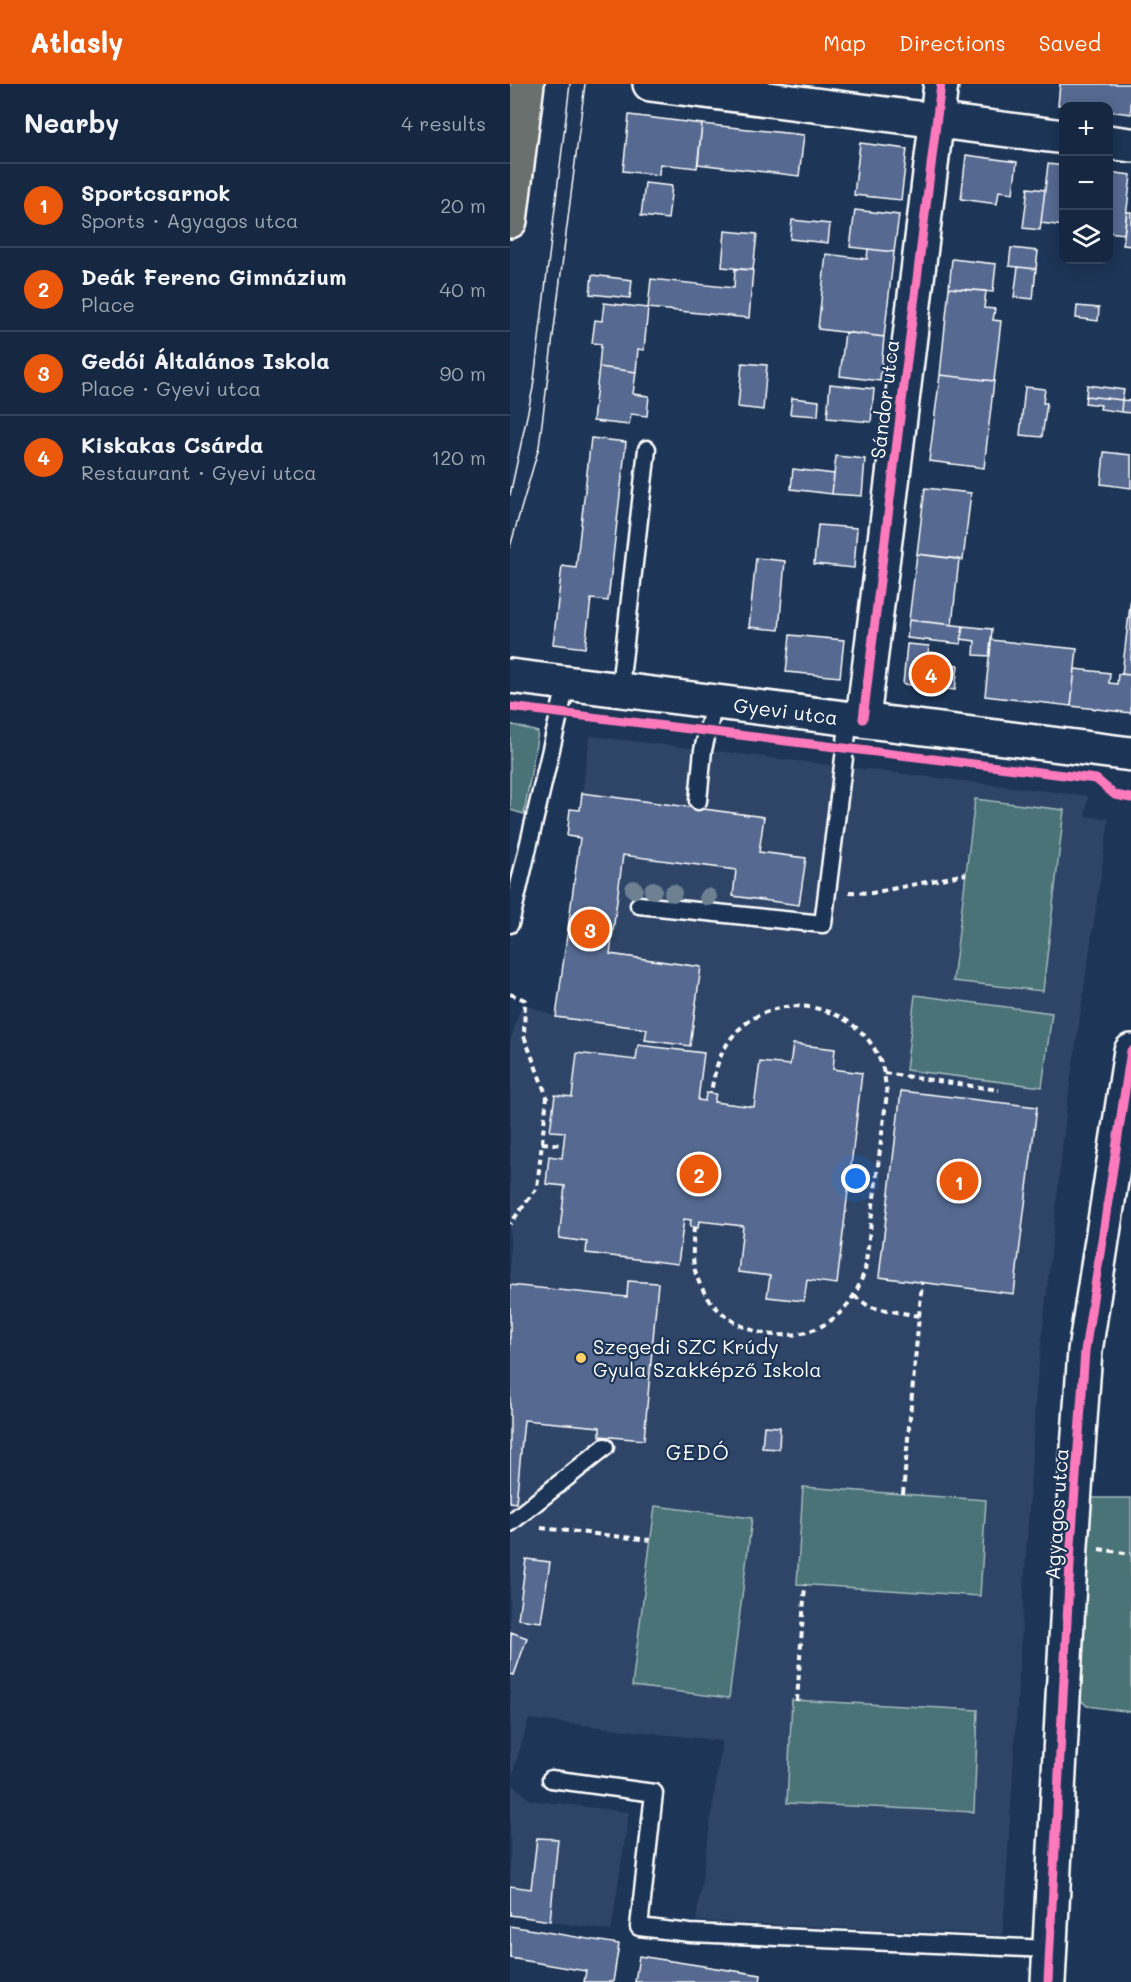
<!DOCTYPE html>
<html lang="en">
<head>
<meta charset="utf-8">
<style>
	:root { --surface:#162841; --page:#23344c; --text:#f1f3f6; --muted:#9ea6b1; --line:#35445a; --accent:#ea580c }
	body { margin:0; font-family:Mali,sans-serif; background:var(--page); color:var(--text) }
	.controls { position:absolute; right:18px; top:18px; display:grid; overflow:hidden; border-radius:12px; box-shadow:0 3px 15px #0003 }
	.controls button { width:54px; height:54px; display:grid; place-items:center; padding:0; border:0; border-bottom:2px solid var(--line); background:var(--surface); color:var(--text); font:30px sans-serif }
	.you { position:absolute; left:346px; top:1095px; width:21px; height:21px; margin:-15px; border:4px solid #fff; border-radius:50%; background:#1a73e8; box-shadow:0 0 0 9px #1a73e833 }
	.badge { display:grid; place-items:center; width:39px; height:39px; border-radius:50%; background:var(--accent); color:#fff; font-size:20px; font-weight:700 }
	.pin { position:absolute; translate:-50% -50%; border:3px solid #fff; box-shadow:0 2px 6px #0006 }
	.list { margin:0; padding:0; list-style:none }
	h2 { display:flex; justify-content:space-between; align-items:center; height:78px; margin:0; padding:0 24px; font-size:26px }
	h2 small { font-size:20px; font-weight:400; color:var(--muted) }
	.list li { display:grid; grid-template-columns:39px 1fr auto; gap:18px; align-items:center; box-sizing:border-box; height:84px; padding:0 24px; border-top:2px solid var(--line) }
	.list b { display:block; font-size:22px; white-space:nowrap }
	.list p { margin:0; font-size:20px; white-space:nowrap; color:var(--muted) }
	.list em { font-size:20px; font-style:normal; color:var(--muted) }
	.icon { flex:none; width:33px; height:33px; fill:none; stroke:currentColor; stroke-width:2; stroke-linecap:round; stroke-linejoin:round }
	.map { position:relative; flex:none; width:621px; height:1898px; overflow:hidden }
	header { display:flex; align-items:center; gap:36px; box-sizing:border-box; height:84px; padding:0 30px; background:var(--accent); color:#fff }
	header strong { font-size:28px }
	nav { display:flex; gap:33px; margin-inline-start:auto; font-size:21px }
	main { display:flex }
	aside { flex:1; background:var(--surface) }
	.map>svg:first-child { display:block }
	.built { fill:#2e4568 }
	.green { fill:#4a7377; stroke:#a4b9bb; stroke-width:1.5 }
	.building { fill:#566a91; stroke:#fff; stroke-width:1.5 }
	.lines { fill:none; stroke-linecap:round; stroke-linejoin:round }
	.service-casing { stroke:#fff; stroke-width:21 }
	.minor-casing { stroke:#fff; stroke-width:38 }
	.primary-casing { stroke:#fff; stroke-width:38 }
	.path { stroke:#fff; stroke-width:4; stroke-dasharray:6 4.5; stroke-linecap:butt }
	.service { stroke:#1d3557; stroke-width:16 }
	.minor { stroke:#1d3557; stroke-width:33 }
	.primary { stroke:#6b706d; stroke-width:33 }
	.tram { stroke:#fff; stroke-width:1.5 }
	.cycleway-casing { stroke:#1d3557; stroke-width:13 }
	.cycleway { stroke:#fd7abc; stroke-width:9 }
	.tree { fill:#6d8192 }
	.poi-dot { fill:#ffd166; stroke:#1d3557; stroke-width:2 }
	.labels { text-anchor:middle; dominant-baseline:central; stroke-width:4.5; stroke-linejoin:round; paint-order:stroke }
	.street-label { font-size:20px; fill:#fff; stroke:#1d3557 }
	.poi-label { font-size:20px; fill:#fff; stroke:#1d3557; text-anchor:start }
	.neighbourhood-label { font-size:21px; letter-spacing:1.5px; fill:#fff; stroke:#1d3557 }
</style>
</head>
<body>
<header>
<strong>Atlasly</strong>
<nav><a>Map</a><a>Directions</a><a>Saved</a></nav>
</header>
<main>
<aside>
<h2>Nearby<small>4 results</small></h2>
<ul class="list">
<li><span class="badge">1</span><div><b>Sportcsarnok</b><p>Sports · Agyagos utca</p></div><em>20 m</em></li>
<li><span class="badge">2</span><div><b>Deák Ferenc Gimnázium</b><p>Place</p></div><em>40 m</em></li>
<li><span class="badge">3</span><div><b>Gedói Általános Iskola</b><p>Place · Gyevi utca</p></div><em>90 m</em></li>
<li><span class="badge">4</span><div><b>Kiskakas Csárda</b><p>Restaurant · Gyevi utca</p></div><em>120 m</em></li>
</ul>
</aside>
<div class="map">
<svg width="621" height="1898" viewBox="0 0 621 1898">
	<rect width="100%" height="100%" fill="#1d3557"/>
	<filter id="ink" filterUnits="userSpaceOnUse"><feTurbulence type="fractalNoise" baseFrequency=".0167" numOctaves="2"/><feDisplacementMap in="SourceGraphic" scale="12" xChannelSelector="R" yChannelSelector="G"/><feConvolveMatrix kernelMatrix="1 2 1 2 8 2 1 2 1" color-interpolation-filters="sRGB"/></filter>
	<g filter="url(#ink)">
		<!-- built -->
		<path class="built" d="M80,652l498,60 -3,20 24,3 -42,286 -31,286 -33,544 -307,-14 26,-180 -193,-22 -19,63 20,18 99,12 -18,119 -101,-16v-873l12,-39 34,14 24,-179 -13,-2 1,-14 2,-13 10,1z"/>
		<!-- green -->
		<path class="green" d="M0,640l28,8 -14,82 -14,-4z
			M465,715l89,11 -21,181 -90,-10z
			M405,911l137,18 -10,74 -136,-17z
			M293,1403l183,13 -6,96 -183,-12z
			M579,1414h42v214l-44,-6 -8,-8z
			M145,1422l97,12 -23,180 -97,-12z
			M282,1616l186,10 -4,102 -187,-9z"/>
		<!-- building -->
		<path class="building" d="M550,0h71v30l-23,-3v-5l-50,-1z
			M119,31l73,9 -5,44 -37,-4 -1,11 -36,-4z
			M192,40l102,11 -5,41 -101,-12z
			M350,59l47,6 -6,51 -47,-5z
			M456,71l51,7 -4,31 -14,-2 -2,13 -36,-5z
			M538,80l16,2v60l-23,-3z
			M598,88l23,3 -7,59 -16,-2z
			M135,99l27,3 -4,33 -27,-3z
			M518,104l17,2 -5,40 -17,-2z
			M345,126l44,5 -5,37 -44,-5z
			M617,128h4v34l-8,-1z
			M282,136l38,4 -2,19 -38,-4z
			M215,147l32,3 -4,36 -31,-3z
			M501,164l27,3 -2,18 -27,-3z
			M358,165l26,3 -10,85 -66,-8 8,-75 41,5z
			M442,175l44,5 -3,28 -44,-4z
			M508,183l18,2 -3,30 -19,-2z
			M225,185l18,1 -4,48 -101,-10 3,-29 83,9z
			M82,191l40,5 -2,18 -40,-4z
			M439,204l37,3 -2,17 11,1 -2,11 8,1 -7,60 -54,-6z
			M94,219l44,5 -4,42 -6,-1 -2,23 -37,-5 2,-23 -9,-1 3,-23 7,1z
			M567,222l22,2 -1,13 -22,-3z
			M335,248l39,5 -4,44 -40,-5z
			M232,279l25,2 -4,45 -25,-3z
			M89,283l37,5 -3,22 16,2 -2,20 -16,-2 -2,11 -36,-4z
			M430,291l54,6 -10,87 -55,-7z
			M320,300l44,5 -3,33 -44,-4z
			M577,301l37,5 -2,10 -36,-4z
			M515,303l20,2 -2,14h4l-5,34 -22,-2z
			M576,312l36,4 -1,12 -21,-3 1,-4 -16,-2z
			M282,314l27,3 -1,15 -28,-2z
			M612,316l9,1v12l-10,-1z
			M81,354l35,4 -18,159 -17,-2 -6,49 -32,-4 9,-78 14,2z
			M594,368l27,3v33l-30,-4z
			M326,372l29,3 -3,37 -30,-2z
			M283,385l41,5 -2,20 -41,-5z
			M415,404l46,5 -8,67 -46,-6z
			M308,441l39,3 -3,40 -40,-4z
			M407,470l42,5 -7,66 -43,-5z
			M246,474l29,3 -6,69 -30,-3z
			M621,513v78l-9,-1z
			M399,536l54,6 -2,18 -54,-6z
			M453,542l29,3 -2,27 -16,-1 1,-14 -14,-2z
			M280,551l54,5 -4,37 -54,-5z
			M481,556l86,9 -6,57 -86,-10z
			M397,560l22,2 -2,15 31,4 -3,25 -52,-6z
			M565,585l35,4 -1,10 8,1 1,-10 13,1v38l-60,-7z
			M72,709l182,24 -5,35 47,6 -7,47 -66,-9 3,-26 -113,-15 -13,99 91,13 -11,79 -45,-6 2,-11 -91,-12 24,-179 -13,-2 3,-27 10,1z
			M283,960l42,5 -2,20 29,4 -25,211 -30,-4 -3,21 -37,-4 3,-21 -32,-4 5,-46 -44,-5 -1,7 -4,-1h-4l1,-7 -7,-1 -6,45 -92,-11 1,-11 -28,-4 6,-52 -19,-2 3,-28 13,2 3,-26 -15,-1 5,-36 17,2 5,-44 59,7 2,-15 66,8 -6,47 7,1 1,-8 10,1 -2,8 40,5 6,-45 30,3z
			M391,1007l136,16 -23,187 -135,-17z
			M118,1197l30,2 -14,157 -44,-4v-9l-76,-7 -8,83 -6,-1v-217l117,12z
			M254,1342l16,1 -1,22 -17,-1z
			M16,1475l24,3 -9,60 -23,-3z
			M1,1548l16,6 -13,37 -4,-1z
			M27,1754l21,1 -8,82 -40,-6v-29l21,3z
			M0,1842l109,18 -6,38h-29l2,-11 -76,-13z
			M129,1872l122,19 -1,7h-125z"/>
		<g class="lines">
			<defs>
				<path id="service" d="M110,603l27,-238
					M188,717l5,-51 12,-50
					M129,821l184,19 26,-206
					M0,840l57,-243
					M0,1439l95,-76
					M41,1695l103,14 -15,134 51,6 359,16"/>
				<g id="minor">
					<path d="M140,0l414,53"/>
					<path d="M598,58l23,3"/>
					<path id="s1" d="M0,592l621,78"/>
					<path d="M353,635l78,-635"/>
					<path d="M538,1898l23,-437 14,-194 46,-300"/>
				</g>
				<path id="primary" d="M0,137l17,-137"/>
			</defs>
			<!-- service casing -->
			<use href="#service" class="service-casing"/>
			<!-- minor casing -->
			<use href="#minor" class="minor-casing"/>
			<!-- primary casing -->
			<use href="#primary" class="primary-casing"/>
			<!-- path -->
			<path class="path" d="M339,808l23,1 94,-19
				M0,910l15,6 -1,36 23,61 -10,91 -27,36
				M374,989l115,17
				M32,1059l22,2
				M184,1143c-1,17 -3,34 3,50 24,66 120,81 157,18 5,-8 8,-17 11,-25l22,-177c-2,-9 -2,-19 -5,-27 -17,-56 -93,-79 -138,-41 -22,18 -29,42 -33,68
				M344,1212l16,11 49,9
				M393,1410l19,-211
				M31,1444l109,12
				M589,1465l32,5
				M287,1617l8,-116"/>
			<!-- service -->
			<use href="#service" class="service"/>
			<!-- minor -->
			<use href="#minor" class="minor"/>
			<!-- primary -->
			<use href="#primary" class="primary"/>
			<!-- tram -->
			<path class="tram" d="M0,411l23,-107 37,-304
				M0,463l29,-100 46,-363"/>
			<defs>
				<path id="cycleway" d="M0,623l586,72 19,16 16,3
					M353,635l78,-635
					M538,1898l23,-437 14,-194 46,-300"/>
			</defs>
			<!-- cycleway casing -->
			<use href="#cycleway" class="cycleway-casing"/>
			<!-- cycleway -->
			<use href="#cycleway" class="cycleway"/>
		</g>
		<!-- trees -->
		<g class="tree">
			<circle cx="124" cy="805" r="9"/>
			<circle cx="143" cy="806" r="9"/>
			<circle cx="163" cy="809" r="9"/>
			<circle cx="198" cy="813" r="9"/>
		</g>
	</g>
	<!-- markers -->
	<circle class="poi-dot" cx="71" cy="1274" r="6"/>
	<g class="labels">
		<!-- street labels -->
		<g class="street-label">
			<text transform="translate(374 315) rotate(-83)">Sándor utca</text>
			<text stroke="none"><textPath href="#s1" startOffset="278">Gyevi utca</textPath></text>
			<text transform="translate(546 1430) rotate(-86)">Agyagos utca</text>
		</g>
		<!-- poi labels -->
		<g class="poi-label">
			<text x="83" y="1262">Szegedi SZC Krúdy<tspan x="83" dy="23">Gyula Szakképző Iskola</tspan></text>
		</g>
		<!-- neighbourhood labels -->
		<g class="neighbourhood-label">
			<text x="188" y="1367">GEDÓ</text>
		</g>
	</g>
</svg>
<div class="controls">
<button>+</button>
<button>−</button>
<button><svg class="icon" aria-label="layers" viewBox="0 0 24 24"><path d="M12 4l9 5-9 5-9-5zM3 14l9 5 9-5"/></svg></button>
</div>
<div class="you"></div>
<div class="pin badge" style="left:449px;top:1097px">1</div>
<div class="pin badge" style="left:189px;top:1090px">2</div>
<div class="pin badge" style="left:80px;top:845px">3</div>
<div class="pin badge" style="left:421px;top:590px">4</div>
</div>
</main>
</body>
</html>
